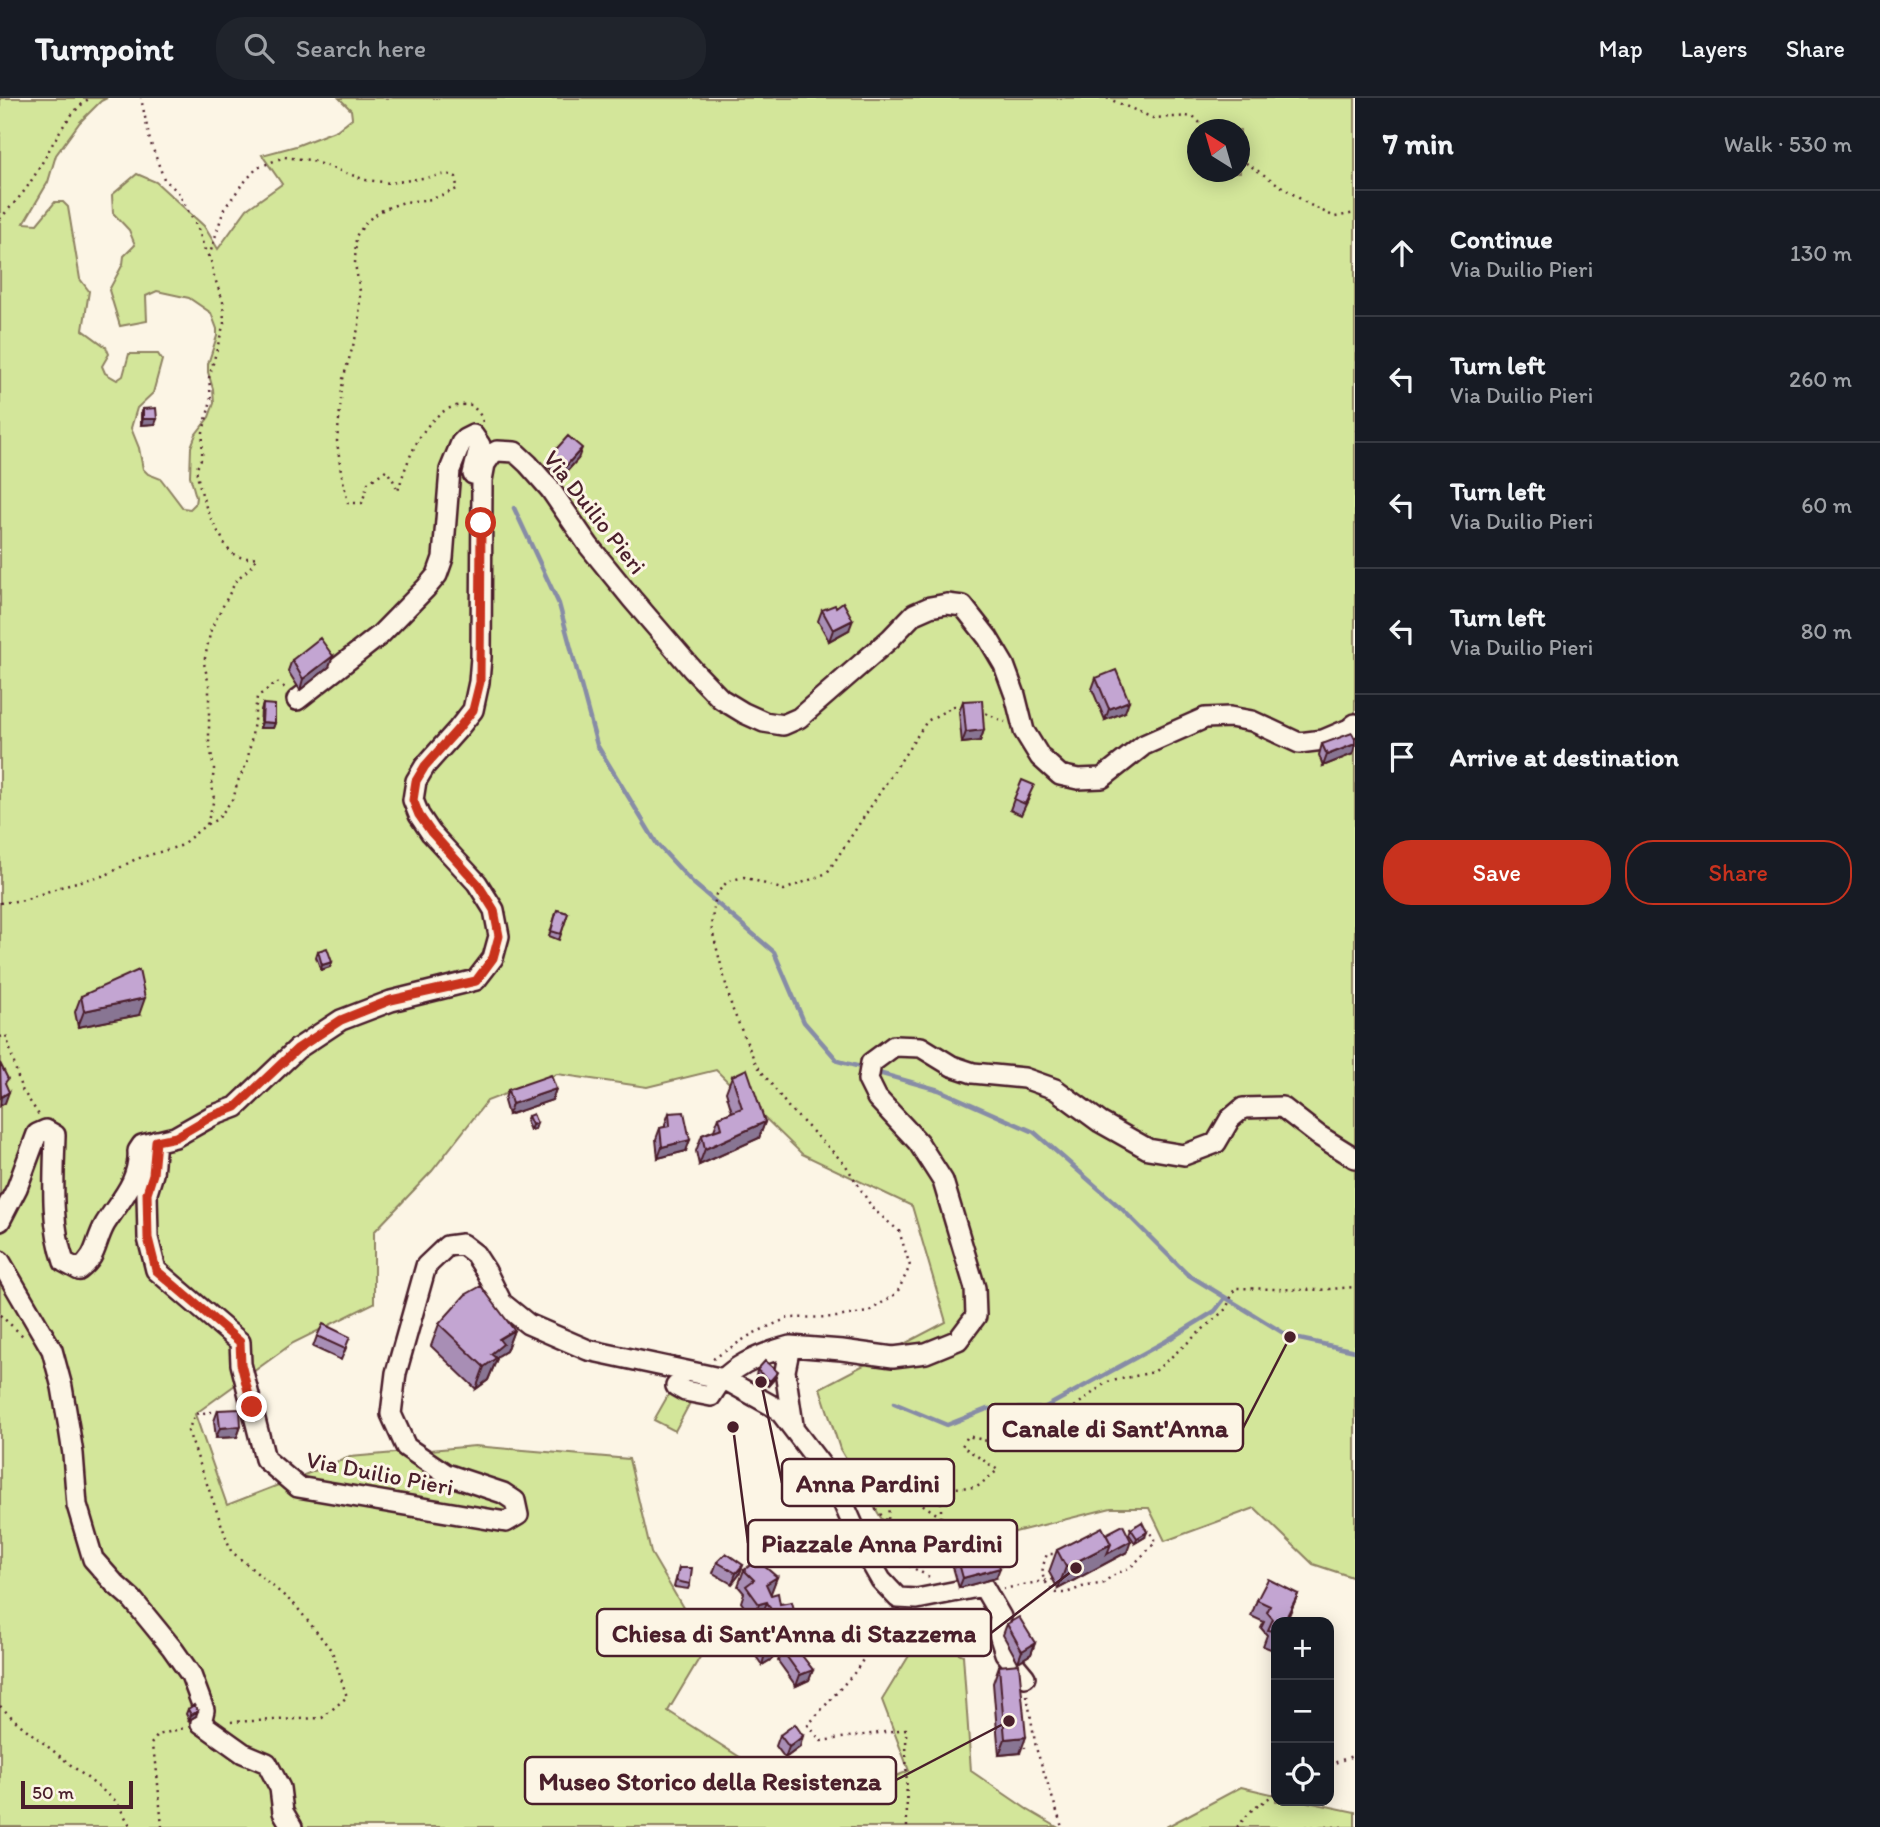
<!DOCTYPE html>
<html lang="en">
<head>
<meta charset="utf-8">
<style>
	:root { --surface:#171b24; --page:#20242c; --text:#f1f3f6; --muted:#9ea1a6; --line:#363941; --accent:#c8321e }
	body { margin:0; font-family:Itim,sans-serif; background:var(--page); color:var(--text) }
	.controls { position:absolute; right:21px; bottom:21px; display:grid; overflow:hidden; border-radius:14px; box-shadow:0 4px 18px #0003 }
	.controls button { width:63px; height:63px; display:grid; place-items:center; padding:0; border:0; border-bottom:2px solid var(--line); background:var(--surface); color:var(--text); font:35px sans-serif }
	.compass { position:absolute; left:1187px; top:21px; width:63px; height:63px; border-radius:50%; background:var(--surface); box-shadow:0 4px 18px #0003; rotate:323deg }
	.scale { position:absolute; left:21px; bottom:18px; width:112px; box-sizing:border-box; padding-left:7px; border:4px solid #4a1f2b; border-top:0; font-size:19px; line-height:24px; white-space:nowrap; color:#4a1f2b; -webkit-text-stroke:5px #fcf5e5; paint-order:stroke }
	.stop { position:absolute; width:21px; height:21px; margin:-16px; border:5px solid #c8321e; border-radius:50%; background:#fff }
	.stop.end { background:#c8321e; border-color:#fff; box-shadow:0 2px 7px #0008 }
	.list { margin:0; padding:0; list-style:none }
	h2 { display:flex; justify-content:space-between; align-items:center; height:91px; margin:0; padding:0 28px; font-size:30px }
	h2 small { font-size:23px; font-weight:400; color:var(--muted) }
	.list li { display:grid; grid-template-columns:46px 1fr auto; gap:21px; align-items:center; box-sizing:border-box; height:126px; padding:0 28px; border-top:2px solid var(--line) }
	.list b { display:block; font-size:26px; white-space:nowrap }
	.list p { margin:0; font-size:23px; white-space:nowrap; color:var(--muted) }
	.list em { font-size:23px; font-style:normal; color:var(--muted) }
	.actions { display:flex; gap:14px; padding:21px 28px }
	.actions a { flex:1; padding:16px 0; border:2px solid var(--accent); border-radius:28px; text-align:center; font-size:24px; color:var(--accent) }
	.actions .main { background:var(--accent); color:#fff }
	.icon { flex:none; width:38px; height:38px; fill:none; stroke:currentColor; stroke-width:2; stroke-linecap:round; stroke-linejoin:round }
	.map { position:relative; flex:none; width:1355px; height:1729px; overflow:hidden }
	header { display:flex; align-items:center; gap:42px; box-sizing:border-box; height:98px; padding:0 35px; background:var(--surface); border-bottom:2px solid var(--line) }
	header strong { font-size:33px }
	nav { display:flex; gap:38px; margin-inline-start:auto; font-size:24px }
	.search { width:490px; height:63px; background:var(--page); display:flex; align-items:center; gap:18px; box-sizing:border-box; padding:0 24px; border-radius:28px; color:var(--muted); font-size:26px }
	main { display:flex }
	aside { flex:1; background:var(--surface) }
	.map>svg:first-child { display:block }
	.green { fill:#d3e69a; stroke:#8e8262; stroke-width:2; fill-rule:evenodd }
	.lines { fill:none; stroke-linecap:round; stroke-linejoin:round }
	.stream { stroke:#878ca6; stroke-width:4.5 }
	.minor-casing { stroke:#4a1f2b; stroke-width:24 }
	.path { stroke:#4a1f2b; stroke-width:2.5; stroke-dasharray:2 5; stroke-linecap:butt }
	.minor { stroke:#fcf5e5; stroke-width:19 }
	.wall { fill:#a88eb5; stroke:#4a1f2b; stroke-width:2 }
	.shaded-wall { fill:#887493; stroke:#4a1f2b; stroke-width:2 }
	.building { fill:#c3a5d2; stroke:#4a1f2b; stroke-width:2 }
	.route { stroke:#c8321e; stroke-width:9 }
	.labels { text-anchor:middle; dominant-baseline:central; stroke-width:6; stroke-linejoin:round; paint-order:stroke }
	.street-label { font-size:24px; fill:#4a1f2b; stroke:#fcf5e5 }
	.leader { fill:none; stroke:#4a1f2b; stroke-width:2.5 }
	.callout-dot { fill:#4a1f2b; stroke:#fcf5e5; stroke-width:2.5 }
	.callout { fill:#fcf5e5; stroke:#4a1f2b; stroke-width:2.5 }
	.callout-label { font-size:26px; text-anchor:middle; font-weight:bold; fill:#4a1f2b }
</style>
</head>
<body>
<header>
<strong>Turnpoint</strong>
<div class="search"><svg class="icon" aria-label="search" viewBox="0 0 24 24"><circle cx="10" cy="10" r="6"/><path d="M15 15l6 6"/></svg>Search here</div>
<nav><a>Map</a><a>Layers</a><a>Share</a></nav>
</header>
<main>
<div class="map">
<svg width="1355" height="1729" viewBox="0 0 1355 1729">
	<rect width="100%" height="100%" fill="#fcf5e5"/>
	<filter id="ink" filterUnits="userSpaceOnUse"><feTurbulence type="fractalNoise" baseFrequency=".0143" numOctaves="2"/><feDisplacementMap in="SourceGraphic" scale="14" xChannelSelector="R" yChannelSelector="G"/><feConvolveMatrix kernelMatrix="1 2 1 2 8 2 1 2 1" color-interpolation-filters="sRGB"/></filter>
	<g filter="url(#ink)">
		<!-- green -->
		<path class="green" d="M0,0h107l-6,3 -21,21 -24,33 -8,27 -24,41 13,1 18,-22h8l5,5 12,72 9,12 -6,39 23,17 3,7 -7,12 3,7 12,7 6,-4 6,-22h29l4,6 -9,33 -16,15 -6,20 8,20 4,21 5,5 13,5 22,29 7,1 5,-5 1,-7 -6,-21 1,-29 5,-13 13,-17 5,-14 -1,-14 -5,-17v-8l9,-28v-7l-6,-16 -22,-15 -32,-7 -11,5 1,25 -27,5 -11,-36 14,-26 1,-8 11,-11 -6,-15 -16,-17 -1,-18 25,-21 19,8 48,44 14,23 29,-40 35,-25 -20,-29 34,-9 41,-16 15,-12 -1,-8 -12,-12h1016v1480l-42,-14 -58,-56 -90,33 -16,-33h-38l-96,24 -125,1 -50,-84 -20,-61 126,-66 -34,-116 -110,-52 -86,-84 -69,17 -90,-13 -70,27 -55,70 -58,61v71l-81,40 -98,71 32,91 123,-48 125,-11 154,13 22,94 55,94 -38,64 89,57 90,27 62,-24 -27,-71 39,-64 42,19 8,116 57,39 29,17h-1057zM1198,32h42v42h-42z
			M671,1292l20,11 -16,30 -21,-11z
			M1241,1689l35,8v6h27l52,11v15h-189z"/>
		<g class="lines">
			<!-- stream -->
			<path class="stream" d="M514,410l45,96 38,141 60,99 35,38 82,70 30,70 34,39 26,7
				M875,974l64,18 95,42 88,77 65,65 103,63 65,14
				M894,1305l53,22 40,-16 57,-1 122,-67 49,-30 10,-13"/>
			<defs>
				<path id="minor" d="M297,602l83,-65 46,-47 11,-13 6,-17 7,-88 11,-27 4,-4 8,-4 7,10 -7,29
					M156,1043l-3,33 -6,19 1,45 8,32 84,72 1,22 24,95 33,28 208,35 12,-7 -3,-14 -12,-8 -57,-19 -40,-27 -15,-33 5,-41 30,-107 21,-20 15,-2 13,10 11,17 16,32 26,21 60,26 136,29 54,30 56,73 31,70 16,28 17,18 19,1 66,-13 18,31 -4,11 8,25 20,24
					M0,1123l17,-33 20,-54 9,-4 9,5c-1,43 -5,86 9,127l15,8c19,-15 15,-26 26,-46 15,-24 35,-43 33,-73l4,-6 33,-8 37,-21 24,-9 61,-58 44,-29 50,-19 85,-21 17,-22 6,-22 -5,-26 -17,-27 -46,-50 -12,-18 -6,-15 3,-19 9,-15 33,-37 15,-19 6,-28 2,-25 1,-177 3,-16 7,-10 5,-3 18,1 13,12 22,25 39,57 43,53 61,71 28,29 23,14 20,9 19,3 16,-7 91,-79 24,-25 16,-7 17,-3 16,2 25,32 16,27 11,30 9,36 16,26 20,18 18,4 24,-1 42,-33 61,-27 25,-1 22,4 47,22 24,-3 26,-11 6,-5
					M0,1163l52,89 10,37 7,41 4,26 4,51 16,54 22,25 17,15 40,49 19,27 13,35 -3,13 42,30 24,10 13,25 3,24 9,15
					M790,1248l52,4 51,7 33,-4 32,-13 18,-24 -1,-28 -32,-107 -25,-39 -41,-44 -9,-18 3,-17 23,-17 27,1 31,19 21,7 51,5 31,11 45,33 48,27 36,6 32,-12 14,-24 13,-11 39,-1 36,28 37,23
					M676,1288l9,5 26,5c15,-29 49,-42 79,-50l-5,25 8,54"/>
			</defs>
			<!-- minor casing -->
			<use href="#minor" class="minor-casing"/>
			<!-- path -->
			<path class="path" d="M1107,0l46,20 40,-2 14,14
				M1240,61l68,45 27,13 20,-4
				M0,121c10,-12 23,-24 31,-38 19,-28 30,-63 59,-83
				M209,159l15,-48 17,-23 16,-18 27,-11 25,3 57,20 25,3 57,-9 8,3 1,12 -25,10 -28,3 -20,7 -16,11 -12,16 -1,28 5,27 -1,35 -16,53 -6,62 4,30 7,32h14l6,-20 18,-13 7,10 5,11c10,-34 30,-91 74,-86l9,11 2,6
				M979,612l26,12
				M207,726l11,-5 16,-22 3,-14 10,-20 5,-27 5,-39 20,-15 8,6
				M0,805l24,-3 45,-16 37,-9 30,-16 44,-13 27,-22 7,-25 -2,-14 2,-16 -5,-28v-56l-5,-22 7,-34 26,-50 13,-11 7,-11c-8,1 -14,2 -22,-2 -9,-5 -11,-14 -16,-22 -13,-19 -18,-41 -23,-63l6,-13 1,-25 8,-32 -2,-22 15,-55 -1,-22 -9,-25 -3,-15 -7,-13 -5,-17 -21,-39 -14,-13 -14,-38 -9,-43
				M0,939l6,-2 15,53 18,27
				M0,1217l23,21
				M713,1261l39,-25 36,-16 49,-1 31,-5 29,-19 13,-27 -11,-35 -26,-22 -28,-45 -56,-56 -33,-44 -24,-56 -21,-82 5,-32 12,-13 16,-4 40,13 43,-17 100,-152 27,-15 8,1
				M219,1313l-24,3 -7,17 43,120 64,54 37,46 15,46 -25,21 -93,4
				M853,1384l9,13 26,27 2,-35 13,4 38,26v-21l11,2 -1,-10 26,-1 21,-17 -36,-24 6,-10 23,6 22,-12 56,-19 38,-29 47,-10 72,-63 9,-21 82,2 38,-3
				M888,1424l18,42 27,15
				M1140,1426l15,14v5l-24,24 -21,10 -5,6 -23,4 -16,6h-10c-16,-14 -16,-20 -9,-39h11l39,-12 13,-9 11,-1z
				M1003,1491l50,-10
				M1027,1597l9,53 26,79
				M0,1608l17,16 99,79 15,26
				M1024,1642l1,8
				M1329,1667l26,-10
				M162,1729l-6,-64 -5,-19 7,-9 26,-7
				M907,1729l-1,-98 -85,12 -13,-16 47,-53 15,-23 21,-14 44,-21
				M1237,1729l15,-17 24,-17
				M1305,1729h42"/>
			<!-- minor -->
			<use href="#minor" class="minor"/>
		</g>
		<!-- wall -->
		<path class="wall" d="M143,311l12,15 -14,1v-11z
			M551,357l27,4 -17,19 -14,-12z
			M822,512l27,20 -20,11 -11,-20z
			M292,562l37,7 -29,23 -12,-19z
			M1096,580l29,34 -20,8 -13,-31z
			M963,603l21,29 -4,11 -18,2 -3,-31z
			M263,606l12,19 -2,5h-13l1,-18z
			M1355,641v9l-2,6 -30,12 -4,-11 3,-11z
			M1030,698l-9,19 -11,-5 4,-11z
			M557,812l11,3 -9,27 -10,-4z
			M318,853l14,11 -2,5 -9,3 -5,-13z
			M81,898l58,19 -61,12 -3,-15z
			M732,978l33,46 -6,16 -60,27 -3,-14 6,-16 12,-5 5,-13 13,-5 -6,-20z
			M556,991l-4,11 -44,15 -4,-14 4,-11z
			M669,1015l17,38 -28,7 -2,-19 4,-11 5,-1v-3z
			M528,1018l9,7 -2,6 -5,1 -4,-9z
			M439,1226l75,6 -8,21 -8,5 -10,24 -12,9 -45,-43z
			M317,1238l29,12 -5,12 -28,-13z
			M757,1272l19,7 -8,9 -12,-10z
			M218,1312l23,16 -4,11 -21,1 -2,-17z
			M1131,1431l14,8 -10,6 -6,-9z
			M1106,1436l21,18 -69,37 -9,-17 8,-22z
			M957,1458l39,22 -37,10 -6,-21z
			M717,1464l26,3 -4,10 -7,9 -19,-11z
			M679,1470l11,16 -2,5 -14,-2z
			M744,1472l33,7 -7,17 10,10 13,41 20,25 -4,10 -13,6 -18,-25 4,-11 7,-3 -12,3 -4,-23 -7,2 -5,-11 -8,2 -12,-18 3,-9 -6,-7z
			M1298,1496l-12,28h-10v21l-3,7 -10,-4 4,-11 -6,-7 3,-6 -13,-6 6,-16z
			M1007,1526l28,19 -4,11 -13,8 -15,-27z
			M750,1533l22,28 -10,6 -16,-23z
			M999,1568l21,87 -21,2 -6,-72z
			M188,1611l8,7 -7,4 -3,-6z
			M780,1637l20,12 -15,11 -9,-12z"/>
		<!-- shaded-wall -->
		<path class="shaded-wall" d="M143,321h14l-2,5 -14,1z
			M582,350l-4,11 -17,19 4,-11z
			M853,522l-4,10 -20,11 4,-11z
			M333,558l-4,11 -29,23 3,-11z
			M1129,603l-4,11 -20,8 4,-11z
			M262,624l13,1 -2,5h-13z
			M984,632l-4,11 -18,2 4,-11z
			M1355,646l-2,10 -30,12 4,-11z
			M332,864l-2,5 -9,3 1,-5z
			M145,900l-6,17 -61,12 6,-16z
			M556,991l-4,11 -44,15 4,-11z
			M9,994l-4,11 -5,3 1,-9z
			M765,1024l-6,16 -60,27 6,-16z
			M537,1025l-2,6 -5,1 2,-5z
			M690,1042l-4,11 -28,7 4,-11z
			M514,1232l-8,21 -8,5 -10,24 -12,9 8,-22 15,-28z
			M778,1274l-2,5 -8,9 2,-5z
			M241,1328l-4,11 -21,1 4,-10z
			M1147,1434l-2,5 -10,6 2,-5z
			M1131,1443l-4,11 -69,37 8,-22 45,-23z
			M743,1467l-4,10 -7,9 4,-11z
			M1000,1470l-4,10 -37,10 4,-10z
			M777,1479l-6,16 -11,7 6,-16z
			M1298,1496l-12,28h-2z
			M767,1504l-6,16 -8,2 6,-16z
			M779,1513l-6,16 -7,2 6,-17z
			M799,1531l-6,16 -16,5 6,-17z
			M1035,1545l-4,11 -13,8 4,-11z
			M776,1550l-4,11 -10,6 3,-11z
			M813,1572l-4,10 -13,6 4,-11z
			M198,1613l-2,5 -7,4 2,-5z
			M803,1638l-3,11 -15,11 4,-11z
			M1026,1639l-6,16 -21,2 6,-16z"/>
		<!-- building -->
		<path class="building" d="M156,310l1,11h-14v-10z
			M568,338l14,12 -17,19 -14,-12z
			M843,504l10,18 -20,10 -11,-20 13,-5 1,2z
			M320,540l13,18 -30,23 -11,-19z
			M1116,572l13,31 -20,8 -13,-31z
			M982,602l2,30 -18,2 -3,-31z
			M263,606l12,1v18l-13,-1z
			M1352,635l3,6v5l-28,11 -5,-11z
			M1022,682l12,5 -9,19 -11,-5z
			M557,812l11,3 -7,21 -10,-3z
			M327,850l5,14 -10,3 -4,-14z
			M139,872l6,28 -61,13 -3,-15z
			M0,965l8,16 -3,4 4,9 -8,5z
			M747,971l18,53 -60,27 -3,-14 20,-7 -3,-11 23,-9 -10,-32z
			M551,977l5,14 -44,15 -4,-14z
			M684,1014l6,28 -28,7 -2,-19 10,-2 -1,-13z
			M533,1016l4,9 -5,2 -4,-9z
			M481,1188l33,44 -15,9 4,5 -12,10 5,4 -12,9 -45,-43 26,-29z
			M323,1226l27,13 -5,12 -28,-13z
			M765,1263l13,11 -8,9 -13,-11z
			M240,1311l1,17 -21,2 -2,-18z
			M1142,1424l5,10 -10,6 -6,-9z
			M1123,1427l8,16 -24,13 4,-10 -5,-10z
			M1102,1429l9,17 -45,23 -9,-17z
			M995,1448l5,22 -37,10 -6,-22z
			M726,1455l17,12 -7,8 -19,-11z
			M757,1462l20,17 -11,7 5,11 7,-2 2,11 12,-2 7,27 -16,4 -4,-22 -7,1 -5,-10 -8,2 -13,-18 8,-6 -10,-10z
			M679,1470h13l-2,16 -14,-3z
			M1268,1481l30,15 -14,28h-8v10l-8,-2 5,-11 -6,-7 3,-6 -13,-6z
			M1019,1519l16,26 -13,8 -15,-27z
			M793,1546l20,26 -13,5 -18,-25z
			M1019,1566l7,73 -21,2 -6,-73z
			M194,1607l4,6 -7,4 -3,-6z
			M795,1626l8,12 -14,11 -9,-12z"/>
	</g>
	<g class="lines" filter="url(#ink)">
		<!-- route -->
		<path class="route" d="M252,1309l-11,-43 -1,-22 -84,-72 -8,-32 -1,-45 6,-19 3,-33 20,-4 36,-21 24,-9 61,-58 44,-29 50,-20 85,-19 17,-23 6,-22 -5,-26 -17,-27 -46,-51 -12,-17 -6,-15 3,-19 9,-15 33,-37 15,-19 7,-28 1,-159"/>
	</g>
	<g class="labels">
		<!-- street labels -->
		<g class="street-label">
			<text transform="translate(595 414) rotate(52)">Via Duilio Pieri</text>
			<text transform="translate(380 1375) rotate(11)">Via Duilio Pieri</text>
		</g>
	</g>
	<!-- callouts -->
	<path class="leader" d="M1290 1239L1243 1330M761 1284L782 1385M733 1329L748 1445M1076 1470L991 1535M1009 1623L896 1682"/>
	<g class="callout-dot">
		<circle cx="1290" cy="1239" r="7"/>
		<circle cx="761" cy="1284" r="7"/>
		<circle cx="733" cy="1329" r="7"/>
		<circle cx="1076" cy="1470" r="7"/>
		<circle cx="1009" cy="1623" r="7"/>
	</g>
	<g class="callout">
		<rect x="988" y="1306" width="255" height="47" rx="7"/>
		<rect x="782" y="1361" width="172" height="47" rx="7"/>
		<rect x="748" y="1422" width="269" height="47" rx="7"/>
		<rect x="597" y="1511" width="394" height="47" rx="7"/>
		<rect x="525" y="1659" width="371" height="47" rx="7"/>
	</g>
	<g class="callout-label">
		<text x="1115" y="1339">Canale di Sant'Anna</text>
		<text x="868" y="1394">Anna Pardini</text>
		<text x="882" y="1454">Piazzale Anna Pardini</text>
		<text x="794" y="1544">Chiesa di Sant'Anna di Stazzema</text>
		<text x="710" y="1692">Museo Storico della Resistenza</text>
	</g>
</svg>
<div class="controls">
<button>+</button>
<button>−</button>
<button><svg class="icon" aria-label="locate" viewBox="0 0 24 24"><circle cx="12" cy="12" r="6"/><path d="M12 2v4M12 18v4M2 12h4M18 12h4"/></svg></button>
</div>
<svg class="compass" viewBox="-18 -18 36 36"><path d="M0-13l5 13h-10z" fill="#e53935"/><path d="M0 13l5-13h-10z" fill="#9ea1a6"/></svg>
<div class="scale">50 m</div>
<div class="stop" style="left:481px;top:425px"></div>
<div class="stop end" style="left:252px;top:1309px"></div>
</div>
<aside>
<h2>7 min<small>Walk · 530 m</small></h2>
<ul class="list">
<li><svg class="icon" aria-label="ahead" viewBox="0 0 24 24"><path d="M12 20V5M6 11l6-6 6 6"/></svg><div><b>Continue</b><p>Via Duilio Pieri</p></div><em>130 m</em></li>
<li><svg class="icon" aria-label="left" viewBox="0 0 24 24"><path d="M17 20v-9H6M10 6l-5 5 5 5"/></svg><div><b>Turn left</b><p>Via Duilio Pieri</p></div><em>260 m</em></li>
<li><svg class="icon" aria-label="left" viewBox="0 0 24 24"><path d="M17 20v-9H6M10 6l-5 5 5 5"/></svg><div><b>Turn left</b><p>Via Duilio Pieri</p></div><em>60 m</em></li>
<li><svg class="icon" aria-label="left" viewBox="0 0 24 24"><path d="M17 20v-9H6M10 6l-5 5 5 5"/></svg><div><b>Turn left</b><p>Via Duilio Pieri</p></div><em>80 m</em></li>
<li><svg class="icon" aria-label="arrive" viewBox="0 0 24 24"><path d="M6 21V4h12l-3 4 3 4H6"/></svg><div><b>Arrive at destination</b></div></li>
</ul>
<div class="actions"><a class="main">Save</a><a>Share</a></div>
</aside>
</main>
</body>
</html>
